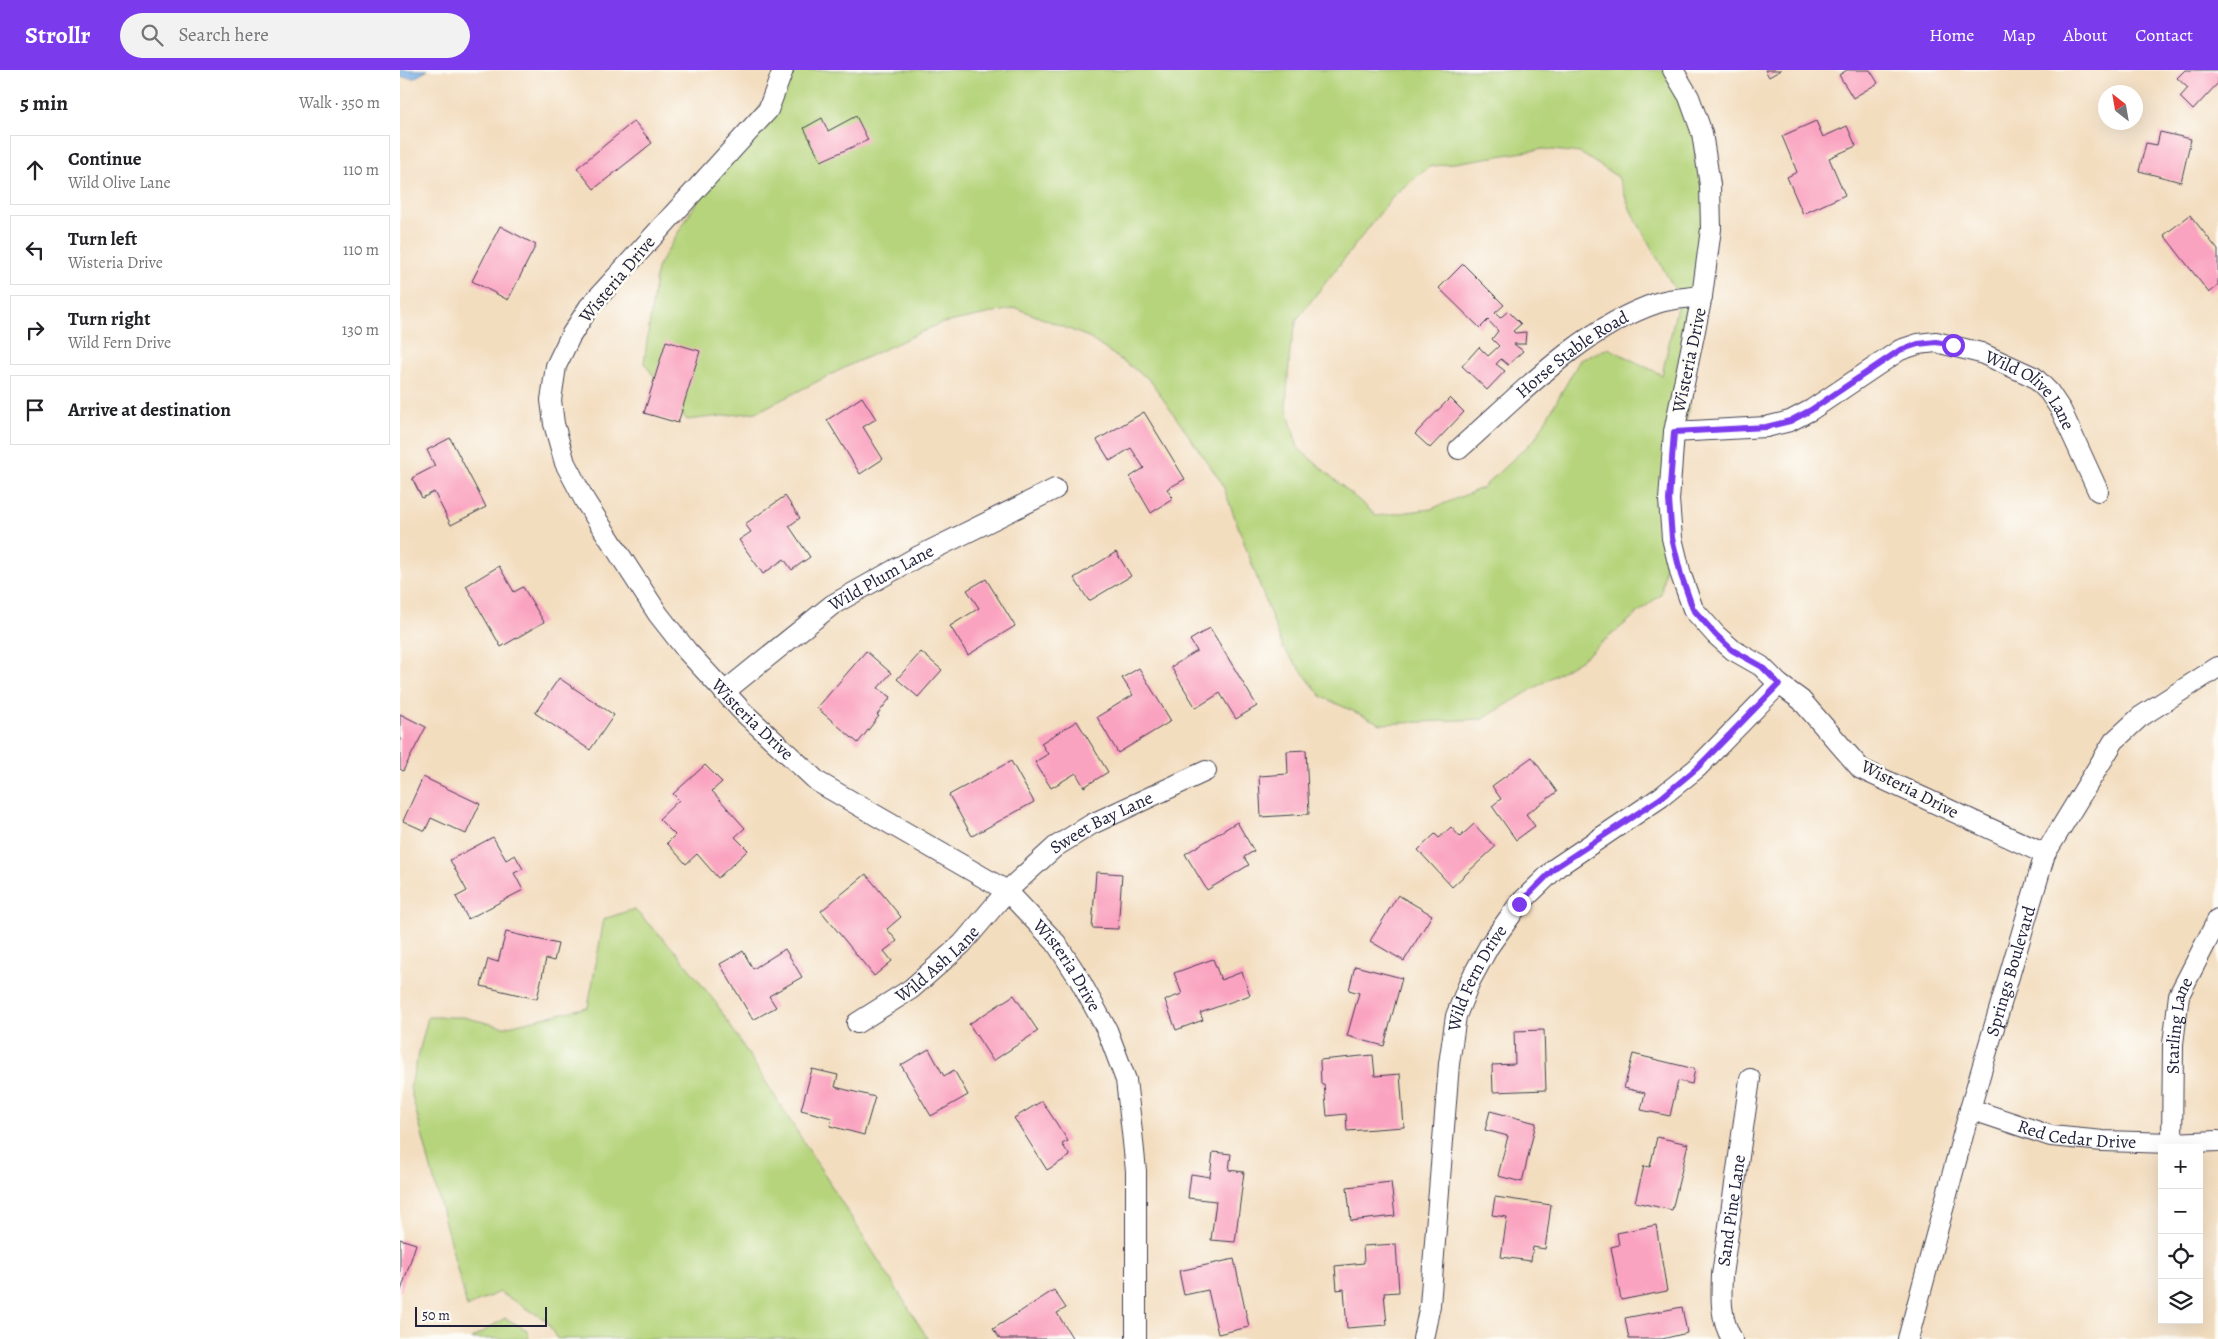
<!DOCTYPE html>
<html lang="en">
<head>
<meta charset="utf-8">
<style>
	:root { --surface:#fff; --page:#f2f2f2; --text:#202124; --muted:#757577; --line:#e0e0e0; --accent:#7c3aed }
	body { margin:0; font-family:Alegreya,serif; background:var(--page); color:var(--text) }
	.controls { position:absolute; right:15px; bottom:15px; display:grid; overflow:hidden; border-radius:0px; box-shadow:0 5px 20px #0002 }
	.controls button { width:45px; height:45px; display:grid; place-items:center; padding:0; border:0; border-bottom:1px solid var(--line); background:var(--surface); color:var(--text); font:25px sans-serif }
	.compass { position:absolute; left:1698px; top:15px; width:45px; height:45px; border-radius:50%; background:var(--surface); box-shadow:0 5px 20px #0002; rotate:329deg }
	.scale { position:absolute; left:15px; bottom:12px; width:132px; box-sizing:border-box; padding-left:5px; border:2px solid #22223b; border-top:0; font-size:14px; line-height:18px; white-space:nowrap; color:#22223b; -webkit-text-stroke:4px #fdfcf7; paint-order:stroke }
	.stop { position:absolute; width:15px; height:15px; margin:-11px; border:4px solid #7c3aed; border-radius:50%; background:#fff }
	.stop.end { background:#7c3aed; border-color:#fff; box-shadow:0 1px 5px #0008 }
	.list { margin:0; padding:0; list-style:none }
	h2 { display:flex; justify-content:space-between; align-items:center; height:65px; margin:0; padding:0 20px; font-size:21px }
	h2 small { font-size:16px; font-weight:400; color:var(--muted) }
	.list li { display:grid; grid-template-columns:32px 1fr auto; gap:15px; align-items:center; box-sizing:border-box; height:70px; margin:0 10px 10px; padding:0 10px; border:1px solid var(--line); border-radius:0px }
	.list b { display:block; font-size:19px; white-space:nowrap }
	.list p { margin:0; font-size:16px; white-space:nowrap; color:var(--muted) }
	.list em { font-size:16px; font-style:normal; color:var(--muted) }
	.icon { flex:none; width:28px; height:28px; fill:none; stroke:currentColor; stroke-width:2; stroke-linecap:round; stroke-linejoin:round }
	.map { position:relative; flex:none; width:1818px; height:1269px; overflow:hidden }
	header { display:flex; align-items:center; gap:30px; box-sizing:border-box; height:70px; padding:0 25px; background:var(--accent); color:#fff }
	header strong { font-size:24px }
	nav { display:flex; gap:28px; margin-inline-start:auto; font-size:18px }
	.search { width:350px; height:45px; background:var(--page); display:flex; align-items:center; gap:12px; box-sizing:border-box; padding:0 18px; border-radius:28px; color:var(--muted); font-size:19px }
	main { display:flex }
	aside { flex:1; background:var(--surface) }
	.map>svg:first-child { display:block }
	.green { fill:#b6d47b; stroke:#6c7b5b; fill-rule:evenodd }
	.water { fill:#78b0e8; stroke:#4d6992 }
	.building { fill:#faa3c0 }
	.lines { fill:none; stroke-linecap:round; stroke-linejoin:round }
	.minor-casing { stroke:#413e4f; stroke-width:22 }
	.minor { stroke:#fff; stroke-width:20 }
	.route { stroke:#7c3aed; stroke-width:6 }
	.labels { text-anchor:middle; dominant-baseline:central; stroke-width:5; stroke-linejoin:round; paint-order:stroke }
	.street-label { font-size:18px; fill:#22223b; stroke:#fdfcf7 }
</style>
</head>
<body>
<header>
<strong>Strollr</strong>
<div class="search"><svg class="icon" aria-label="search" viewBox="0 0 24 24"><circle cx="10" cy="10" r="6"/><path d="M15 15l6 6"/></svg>Search here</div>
<nav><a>Home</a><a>Map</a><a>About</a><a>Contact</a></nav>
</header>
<main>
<aside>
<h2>5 min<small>Walk · 350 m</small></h2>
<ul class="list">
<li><svg class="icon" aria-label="ahead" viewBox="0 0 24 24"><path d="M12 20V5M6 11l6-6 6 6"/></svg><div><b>Continue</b><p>Wild Olive Lane</p></div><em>110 m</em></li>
<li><svg class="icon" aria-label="left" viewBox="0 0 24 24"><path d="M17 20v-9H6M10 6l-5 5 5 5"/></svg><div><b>Turn left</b><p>Wisteria Drive</p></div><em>110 m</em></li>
<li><svg class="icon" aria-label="right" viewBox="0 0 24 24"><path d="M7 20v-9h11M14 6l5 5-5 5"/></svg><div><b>Turn right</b><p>Wild Fern Drive</p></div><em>130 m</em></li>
<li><svg class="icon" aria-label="arrive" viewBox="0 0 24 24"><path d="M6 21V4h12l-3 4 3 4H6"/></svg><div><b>Arrive at destination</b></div></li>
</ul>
</aside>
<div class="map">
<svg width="1818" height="1269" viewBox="0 0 1818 1269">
	<rect width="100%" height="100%" fill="#fdfcf7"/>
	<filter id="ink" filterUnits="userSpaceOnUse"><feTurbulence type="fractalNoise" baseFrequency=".02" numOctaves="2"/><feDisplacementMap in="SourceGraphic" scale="10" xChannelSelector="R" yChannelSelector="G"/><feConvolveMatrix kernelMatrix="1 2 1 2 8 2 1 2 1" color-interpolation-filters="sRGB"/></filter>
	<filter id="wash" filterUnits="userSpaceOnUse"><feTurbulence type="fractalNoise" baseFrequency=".0096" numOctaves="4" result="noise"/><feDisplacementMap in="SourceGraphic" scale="20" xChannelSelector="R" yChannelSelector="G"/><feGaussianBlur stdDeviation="1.12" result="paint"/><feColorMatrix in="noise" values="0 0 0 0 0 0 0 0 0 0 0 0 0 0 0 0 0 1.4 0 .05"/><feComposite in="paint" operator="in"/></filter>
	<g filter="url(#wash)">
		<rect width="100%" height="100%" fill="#f3ddbf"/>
		<!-- green -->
		<path class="green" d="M385,0h889l45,131 -58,393 -79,65 -99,60 -102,5 -59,-27 -39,-49 -61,-165 -73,-104 -63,-43 -70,-28 -77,16 -89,41 -93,47 -70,8 -43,-57 13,-95 54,-90zM1143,79l37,4 38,24 13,34 48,86 -17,78 -54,-27 -28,12 -45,79 -53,49 -51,21 -54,7 -79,-68 -12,-42 4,-56 7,-31 98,-125 34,-27z
			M234,839l43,44 39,50 212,336h-371l-11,-19 -47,-28 -32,15 -57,-219 18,-71h35l41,10 84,-20 16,-88z
			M105,1248l22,12 2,9h-58z"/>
		<!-- water -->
		<path class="water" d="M0,0h28l-14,8 -14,-1z"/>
		<g id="blocks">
			<!-- building -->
			<path class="building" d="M1365,0h16l-12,7z
				M1447,0h23l8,13 -25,15 -14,-23z
				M1785,0h33v13l-25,27 -13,-13 8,-9 -11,-10z
				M456,46l12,24 -47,21 -17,-33 18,-10 6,13z
				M234,51l18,22 -58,46 -17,-21z
				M1416,51l7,16 24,-11 9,20 -27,12 16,37 -42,19 -16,-37 10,-5 -15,-36z
				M1760,62l31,7 -10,43 -42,-11 7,-28 11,2z
				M1790,145l28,35v36l-9,7 -45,-58z
				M100,156l36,19 -28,55 -36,-19z
				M1063,194l41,41 -9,8 5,5 8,-7 13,13 -8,7 2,2 11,-1 -1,12h-11l9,7 -15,14 -7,-6 -5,5 9,7 -18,19 -25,-24 17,-19 9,9 11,-10 -7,-7 6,-8 -10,-11 -8,8 -41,-40z
				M266,271l34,10 -22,72 -34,-10z
				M462,327l14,22 -13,8 20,32 -23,15 -33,-54z
				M1050,328l14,14 -34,36 -15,-14z
				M744,342l41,67 -18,10 6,10 -22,14 -21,-36 14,-9 -13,-20 -21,13 -13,-21z
				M50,368l36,69 -35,18 -17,-33 -12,6 -10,-20 23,-12 -8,-16z
				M385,426l15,22 -11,8 21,31 -18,13 -8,-11 -21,15 -24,-34 12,-8 -6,-8z
				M716,482l15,24 -42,25 -15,-23z
				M99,496l15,26 9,-5 21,35 -43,25 -35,-61z
				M586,509l29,47 -47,29 -18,-29 29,-18 -12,-18z
				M810,558l47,78 -21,13 -16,-26 -24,15 -25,-41 26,-16 -7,-11z
				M466,581l25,22 -13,15 13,9 -14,18 2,1 -21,27 -41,-35z
				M521,582l21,18 -24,27 -21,-18z
				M739,598l32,53 -53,32 -21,-36 36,-22 -11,-17z
				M159,608l55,37 -24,35 -55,-37z
				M0,644l26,13 -23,44 -3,-2z
				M677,651l31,51 -24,15 -8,-14 -25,15 -16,-26 13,-8 -7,-11z
				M906,680l3,64 -48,3 -2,-41 29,-2 -1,-23z
				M1132,687l25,35 -31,22 9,12 -19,14 -24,-34 9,-7 -9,-13z
				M611,691l23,41 -62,34 -23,-41z
				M305,695l17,17 -10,9 33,37 -10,9 13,13 -30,28 -21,-24 -11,10 -19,-21 8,-8 -16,-16 20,-19 -6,-6z
				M23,707l57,27 -14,30 -35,-16 -6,13 -22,-10z
				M837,752l17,29 -10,6 5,8 -42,25 -22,-36z
				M1074,754l21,23 -43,40 -34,-37 17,-16 4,4 12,-11 9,10z
				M93,767l13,23 9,-5 8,14 -9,4 9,17 -55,29 -12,-22 11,-6 -17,-31z
				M696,802l26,2 -4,55 -26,-1z
				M466,804l35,43 -14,12 10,12 -13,10 8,10 -18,15 -53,-65z
				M998,825l34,20 -28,46 -34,-20z
				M106,862l52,12 -4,17 -8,-2 -9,40 -56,-13 7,-27 10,3z
				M385,879l17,28 -33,19 7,11 -23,13 -33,-56 23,-13 10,18z
				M813,889l8,21 21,-8 8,23 -50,18 3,7 -27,10 -11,-30 17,-6 -8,-21z
				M955,896l47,12 -18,68 -37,-10 12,-43 -10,-3z
				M614,925l24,36 -45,30 -24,-37z
				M1144,960l2,60 -53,2 -1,-27 23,-1 -1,-33z
				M529,979l15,27 10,-6 14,25 -37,21 -30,-51z
				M1233,984l62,15 -3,15 -14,-3 -8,35 -29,-6 4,-17 -21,-5z
				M973,985l2,21 25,-2 4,53 -57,4 -1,-17 -19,2 -3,-32h-3l-1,-24z
				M412,999l26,6 -3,12 40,10 -11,38 -34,-9 2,-8 -31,-8z
				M642,1031l26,40 -6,3 8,12 -23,14 -33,-52z
				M1090,1041l46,12 -14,59 -24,-6 10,-40 -23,-6z
				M1257,1067l31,7 -16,66 -37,-8 9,-36 6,1z
				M813,1082l18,2 -2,16 15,2 -9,70 -24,-2 5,-39 -28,-3 3,-24 19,3z
				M991,1112l4,34 -44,5 -4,-34z
				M1095,1127l56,8 -6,44 -12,-2 -2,14 -30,-4 6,-40 -15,-2z
				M1256,1155l11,66 -46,9 -10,-53 8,-2 -2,-12z
				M0,1169l16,5 -16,50z
				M996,1174l3,48 -15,1 3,32 -40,3 -3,-39 -7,1 -2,-24 29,-3 -1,-17z
				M834,1189l15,68 -31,7 -10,-44 -24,5 -5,-24z
				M654,1220l12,18 -9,5 16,26h-73l-7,-10z
				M1282,1237l5,26 -25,6h-33l-4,-21z"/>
		</g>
	</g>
	<g filter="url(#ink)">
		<use href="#blocks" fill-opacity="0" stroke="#413e4f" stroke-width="1"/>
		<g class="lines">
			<defs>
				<g id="minor">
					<path id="s1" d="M383,0l-15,40 -179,197 -19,30 -14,29 -5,34 3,24 11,39 20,38 73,113 29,37 55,60 76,71 189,109 49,52 22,34 29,53 19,50 6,52 4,39v168"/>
					<path d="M1273,0l16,27 13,36 8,52 1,44 -9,67 -28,136 -5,68 3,38 9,37 12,34 23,26 17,15 28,16 18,18 22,16 60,69 184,85"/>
					<path id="s2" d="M1274,362l92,-5 24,-6 21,-11 89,-60 18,-6 18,-2 45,11 53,24 15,15 12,18 37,81"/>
					<path id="s3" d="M1059,379c60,-53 121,-120 198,-146 14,-5 31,-5 45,-7"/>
					<path id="s4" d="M324,622l108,-87 85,-48 138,-68"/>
					<path id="s5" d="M457,953l54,-34 51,-45 45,-53 48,-44 37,-23 114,-53"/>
					<path id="s6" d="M1570,1039l81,27 52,5 69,2 46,-2"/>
					<path id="s7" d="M1772,1073l1,-99 6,-49 39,-76"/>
					<path id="s8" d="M1023,1269l7,-34 19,-241 7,-48 14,-35 19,-35 30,-42 38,-37 104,-70 36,-29 82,-84"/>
					<path id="s9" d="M1332,1269c-12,-20 -11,-42 -10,-64l28,-196"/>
					<path id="s10" d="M1508,1269l62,-230 75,-255 69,-113 26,-24 78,-50"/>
				</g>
			</defs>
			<!-- minor casing -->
			<use href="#minor" class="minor-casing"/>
			<!-- minor -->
			<use href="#minor" class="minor"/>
		</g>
	</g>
	<g class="lines" filter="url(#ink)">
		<!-- route -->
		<path class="route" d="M1119,834l37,-37 105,-69 36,-30 82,-84 -18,-18 -29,-16 -16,-15 -23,-26 -12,-34 -9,-37 -3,-38 5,-68 92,-5 24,-6 21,-11 89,-60 18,-6 18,-2 17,3"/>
	</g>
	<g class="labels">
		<!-- street labels -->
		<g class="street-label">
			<text transform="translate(217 209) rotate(-50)">Wisteria Drive</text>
			<text stroke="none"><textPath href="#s3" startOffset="148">Horse Stable Road</textPath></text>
			<text transform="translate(1289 290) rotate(-78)">Wisteria Drive</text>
			<text stroke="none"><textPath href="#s2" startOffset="395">Wild Olive Lane</textPath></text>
			<text stroke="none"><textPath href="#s4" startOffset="195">Wild Plum Lane</textPath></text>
			<text stroke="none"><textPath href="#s1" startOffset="795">Wisteria Drive</textPath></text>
			<text transform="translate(1510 719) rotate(27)">Wisteria Drive</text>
			<text stroke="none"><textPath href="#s5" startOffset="319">Sweet Bay Lane</textPath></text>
			<text stroke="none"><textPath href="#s5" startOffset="100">Wild Ash Lane</textPath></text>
			<text stroke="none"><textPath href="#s1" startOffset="1200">Wisteria Drive</textPath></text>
			<text stroke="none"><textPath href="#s10" startOffset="382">Springs Boulevard</textPath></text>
			<text stroke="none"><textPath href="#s8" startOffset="368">Wild Fern Drive</textPath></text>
			<text stroke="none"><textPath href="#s7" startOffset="118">Starling Lane</textPath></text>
			<text stroke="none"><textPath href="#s6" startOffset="111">Red Cedar Drive</textPath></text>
			<text stroke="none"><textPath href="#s9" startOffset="131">Sand Pine Lane</textPath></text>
		</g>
	</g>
</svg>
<div class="controls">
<button>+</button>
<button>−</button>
<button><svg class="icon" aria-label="locate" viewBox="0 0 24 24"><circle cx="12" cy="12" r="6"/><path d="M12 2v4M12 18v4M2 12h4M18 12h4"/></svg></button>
<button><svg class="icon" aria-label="layers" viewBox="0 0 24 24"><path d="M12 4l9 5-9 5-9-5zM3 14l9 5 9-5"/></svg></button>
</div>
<svg class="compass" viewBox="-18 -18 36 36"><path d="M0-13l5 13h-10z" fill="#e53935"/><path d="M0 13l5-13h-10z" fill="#757577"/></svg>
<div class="scale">50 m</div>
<div class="stop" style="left:1553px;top:275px"></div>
<div class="stop end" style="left:1119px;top:834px"></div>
</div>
</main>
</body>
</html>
